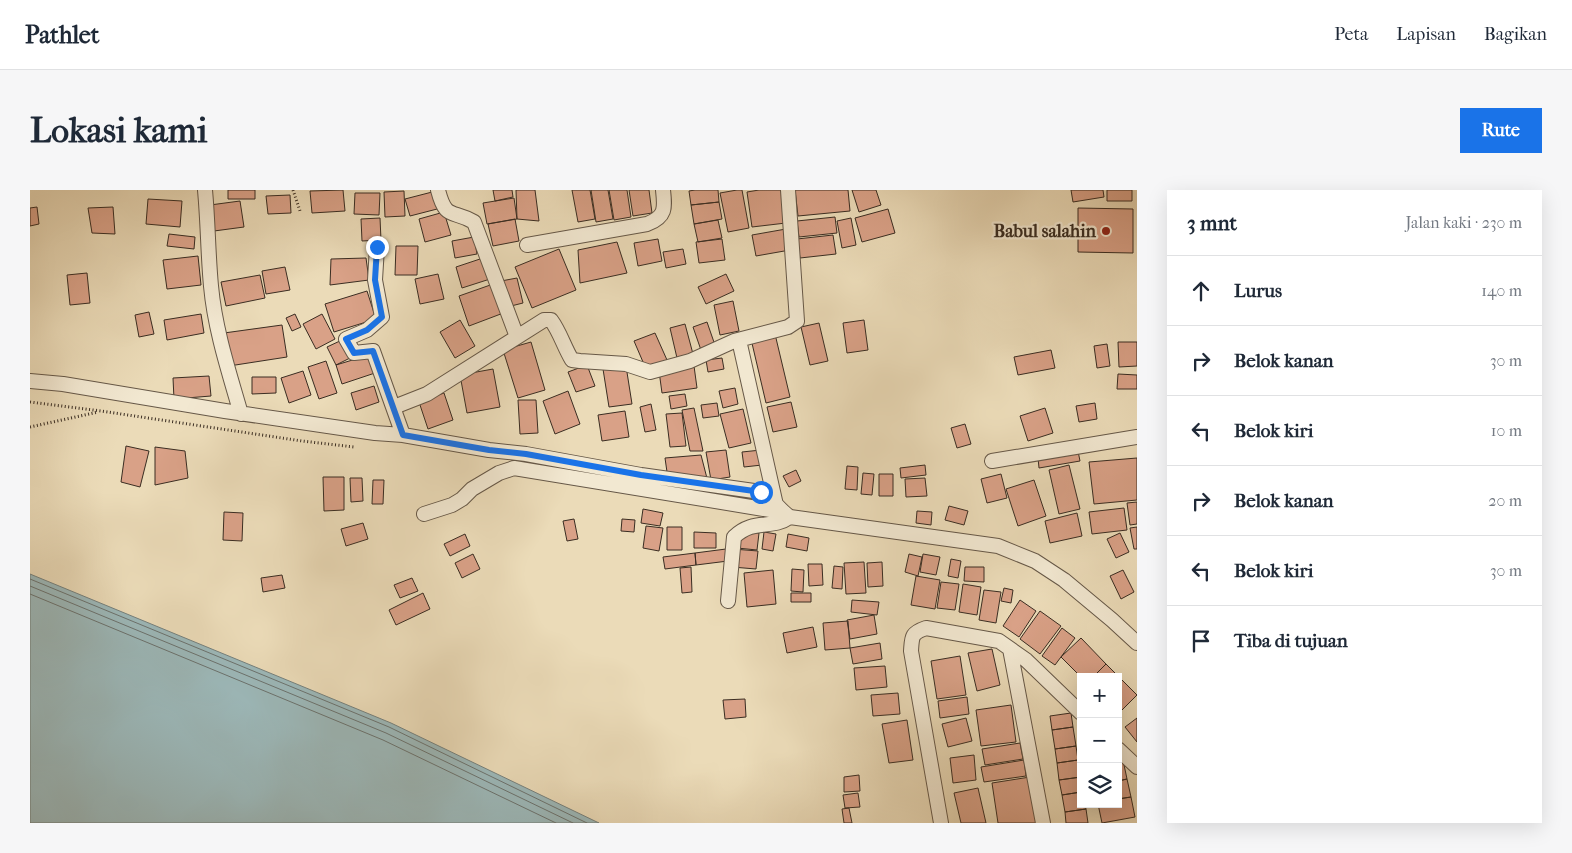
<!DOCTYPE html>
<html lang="id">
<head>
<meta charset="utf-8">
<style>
	:root { --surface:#fff; --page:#f6f6f7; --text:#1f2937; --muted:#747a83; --line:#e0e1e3; --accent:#1a73e8 }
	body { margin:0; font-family:"IM FELL French Canon",serif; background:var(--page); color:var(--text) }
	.controls { position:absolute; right:15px; bottom:15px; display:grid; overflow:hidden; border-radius:0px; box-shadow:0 5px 20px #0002 }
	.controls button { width:45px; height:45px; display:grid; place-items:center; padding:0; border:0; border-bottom:1px solid var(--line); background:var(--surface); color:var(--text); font:25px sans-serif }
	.stop { position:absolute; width:15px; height:15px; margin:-11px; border:4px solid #1a73e8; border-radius:50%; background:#fff }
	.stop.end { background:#1a73e8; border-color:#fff; box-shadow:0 1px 5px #0008 }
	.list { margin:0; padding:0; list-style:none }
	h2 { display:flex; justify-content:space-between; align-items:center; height:65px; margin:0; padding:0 20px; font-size:21px }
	h2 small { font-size:16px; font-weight:400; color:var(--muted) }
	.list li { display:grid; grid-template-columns:32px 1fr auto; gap:15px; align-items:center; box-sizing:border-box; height:70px; padding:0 20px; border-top:1px solid var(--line) }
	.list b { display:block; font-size:19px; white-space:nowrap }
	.list em { font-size:16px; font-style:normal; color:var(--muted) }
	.icon { flex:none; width:28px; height:28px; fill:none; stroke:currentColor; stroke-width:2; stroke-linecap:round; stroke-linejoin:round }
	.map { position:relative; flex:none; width:1107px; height:633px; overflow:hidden; border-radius:0px }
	header { display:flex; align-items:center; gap:30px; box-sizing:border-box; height:70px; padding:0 25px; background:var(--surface); border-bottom:1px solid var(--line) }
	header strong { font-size:24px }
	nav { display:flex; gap:28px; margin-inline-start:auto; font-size:18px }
	.intro { display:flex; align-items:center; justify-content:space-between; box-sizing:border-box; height:120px; padding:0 30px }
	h1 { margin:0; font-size:35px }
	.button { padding:12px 22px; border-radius:0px; background:var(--accent); color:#fff; font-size:18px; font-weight:700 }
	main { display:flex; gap:30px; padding:0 30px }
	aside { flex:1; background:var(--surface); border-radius:0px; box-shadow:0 5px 20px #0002 }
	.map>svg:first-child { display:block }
	.water { fill:#9cb8b9; stroke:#75807d }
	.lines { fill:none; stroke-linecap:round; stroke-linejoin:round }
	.shore { stroke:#6b726e; stroke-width:1 }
	.building { fill:#d9a187; stroke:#3a2d22 }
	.minor-casing { stroke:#665848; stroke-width:16 }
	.path { stroke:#3a2d22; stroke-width:3; stroke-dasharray:1 2.5; stroke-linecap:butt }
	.minor { stroke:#f2e8d1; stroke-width:14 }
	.route { stroke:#1a73e8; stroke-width:6 }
	.poi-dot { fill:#8f2418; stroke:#f2e8d1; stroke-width:2 }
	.labels { text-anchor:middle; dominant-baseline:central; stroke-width:4.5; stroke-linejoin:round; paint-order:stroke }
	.poi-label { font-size:18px; font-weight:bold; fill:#3a2d22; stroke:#f2e8d1; text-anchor:end }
</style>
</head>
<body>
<header>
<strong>Pathlet</strong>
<nav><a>Peta</a><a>Lapisan</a><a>Bagikan</a></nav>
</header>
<div class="intro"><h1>Lokasi kami</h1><a class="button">Rute</a></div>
<main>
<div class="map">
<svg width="1107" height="633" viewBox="0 0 1107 633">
	<rect width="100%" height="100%" fill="#ebdbb8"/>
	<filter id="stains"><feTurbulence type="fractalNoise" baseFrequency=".004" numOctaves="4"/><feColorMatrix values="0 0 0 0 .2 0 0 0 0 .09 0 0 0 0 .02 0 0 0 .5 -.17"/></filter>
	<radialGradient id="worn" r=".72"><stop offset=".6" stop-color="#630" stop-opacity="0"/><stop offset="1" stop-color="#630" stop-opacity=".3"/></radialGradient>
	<!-- water -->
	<path class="water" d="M0,384l361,149 208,100h-569z"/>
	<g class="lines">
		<!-- shore -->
		<path class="shore" d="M0,389l359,148 198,96
			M0,396l356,147 187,90
			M0,404l353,146 173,83"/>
	</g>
	<!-- building -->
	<path class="building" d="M198,0h27v9h-27z
		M313,0l2,21 -33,2 -2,-22z
		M463,0h19l1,7 -18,4z
		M486,0h19l4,31 -22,-2z
		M542,0h18l5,29 -17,3z
		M561,0h17l5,29 -17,3z
		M579,0h18l4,27 -17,3z
		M599,0h20l3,23 -19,3z
		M665,0h23l1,12 -28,3 -2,-14z
		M707,0h5l7,38 -21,4 -8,-39z
		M729,0h23l4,33 -34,4 -5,-35z
		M765,0h53l2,21 -52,5z
		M822,0h24l5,15 -22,7z
		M1041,0h32l1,7 -31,5z
		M1077,0h25v11h-25z
		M374,1l1,25 -20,1 -1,-25z
		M406,1l5,17 -31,8 -5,-17z
		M325,3h25l-1,22 -25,-1z
		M260,5l1,18 -23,1 -2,-18z
		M484,8l3,21 -30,5 -4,-21z
		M118,9l34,2 -2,26 -34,-3z
		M210,11l4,26 -30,4 -4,-26z
		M689,12l3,17 -28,5 -3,-19z
		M7,17l2,17 -9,2v-18z
		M83,17l2,27 -23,-1 -4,-25z
		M1048,18l55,1v44l-55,-1z
		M858,19l7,24 -33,9 -7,-24z
		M414,22l7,23 -26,7 -6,-23z
		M805,27l2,16 -38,4 -2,-16z
		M350,28l1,22 -19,1 -1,-22z
		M821,28l5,27 -14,3 -5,-27z
		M485,29l4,22 -26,5 -5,-22z
		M688,30l4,18 -24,4 -4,-18z
		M756,39l4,21 -34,6 -4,-21z
		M139,44l26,3 -1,12 -27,-3z
		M803,45l3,19 -36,4 -3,-19z
		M444,47l3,17 -22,4 -3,-17z
		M628,49l4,22 -24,5 -4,-23z
		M692,49l3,21 -26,3 -3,-21z
		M587,52l10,31 -47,10 -2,-33z
		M366,56h22l-1,29h-22z
		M529,59l17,41 -44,18 -17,-41z
		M653,59l3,15 -20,4 -3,-16z
		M168,66l3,29 -34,4 -4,-29z
		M336,68l3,22 -39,5 1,-26z
		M453,68l7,21 -28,9 -6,-21z
		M255,77l5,23 -24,4 -4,-23z
		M57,83l3,30 -20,2 -3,-30z
		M408,84l6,25 -24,5 -5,-25z
		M696,84l8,17 -28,13 -8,-17z
		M230,85l5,23 -39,8 -5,-24z
		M487,88l6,25 -16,4 -6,-26z
		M466,93l10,29 -37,14 -10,-30z
		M337,101l9,28 -42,13 -9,-28z
		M703,111l6,30 -19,4 -6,-30z
		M119,122l5,22 -15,3 -4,-22z
		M171,124l3,19 -37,7 -3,-20z
		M265,124l6,13 -9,4 -6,-13z
		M292,124l13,25 -19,10 -13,-25z
		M430,130l15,26 -20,12 -15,-26z
		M834,130l4,30 -21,3 -4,-30z
		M677,132l9,26 -14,5 -9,-26z
		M789,133l9,38 -18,4 -9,-38z
		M655,134l8,30 -16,4 -7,-30z
		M252,135l5,32 -58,9 -5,-33z
		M625,143l12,27 -21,9 -12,-28z
		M745,144l15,63 -24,6 -15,-64z
		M312,150l8,18 -14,7 -9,-18z
		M501,152l14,48 -27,8 -15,-48z
		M1088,152h19v24l-18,1z
		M1077,154l3,22 -13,2 -3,-22z
		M1021,160l4,18 -37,7 -4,-18z
		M339,165l6,18 -33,11 -6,-19z
		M692,168l2,11 -16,3 -2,-12z
		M296,171l11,32 -18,6 -11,-32z
		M557,175l8,21 -19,6 -8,-20z
		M596,176l6,38 -23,3 -6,-38z
		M664,176l3,22 -35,5 -3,-22z
		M463,179l7,38 -33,6 -7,-38z
		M273,181l8,24 -22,8 -8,-25z
		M1088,184l19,1v14h-20z
		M179,186l2,20 -37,3 -1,-21z
		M222,187h24v16l-24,1z
		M344,196l5,16 -23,8 -5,-17z
		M705,198l3,16 -15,4 -4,-17z
		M538,201l12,33 -25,10 -12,-33z
		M414,203l9,27 -25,9 -9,-27z
		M655,204l2,12 -16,3 -2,-13z
		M488,210h18l2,33 -18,1z
		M761,212l6,25 -24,5 -6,-25z
		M687,213l2,13 -16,2 -2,-13z
		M1065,213l2,16 -18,3 -3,-16z
		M621,214l5,26 -11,2 -5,-25z
		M664,218l9,43h-13l-8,-41z
		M1015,218l8,25 -25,8 -8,-25z
		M713,219l8,34 -22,5 -9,-34z
		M595,221l4,26 -27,4 -4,-26z
		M652,223l4,33 -16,1 -4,-33z
		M935,234l6,20 -14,4 -6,-20z
		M96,256l23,5 -9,36 -19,-5z
		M125,257l30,4 3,27 -33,7z
		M696,260l4,27 -19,3 -5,-28z
		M731,260l1,15 -18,2 -2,-15z
		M1048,261l2,10 -41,7 -1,-10z
		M671,265l9,35 -41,-4 -4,-28z
		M1107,268v42l-43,4 -5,-42z
		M895,275l1,10 -25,3 -1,-10z
		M1039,275l11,44 -21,5 -10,-44z
		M817,276l11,1 -1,23 -12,-1z
		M766,280l5,11 -12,6 -6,-11z
		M833,283l11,1 -2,21 -11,-1z
		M849,284h14v22h-14z
		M971,284l6,24 -20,5 -6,-24z
		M293,287h21v33l-20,1z
		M320,288h12l1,23 -12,1z
		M895,288l2,18 -21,1 -1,-18z
		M343,290h11l-1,24h-11z
		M1004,290l12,36 -28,10 -12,-37z
		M1107,312v22l-7,1 -3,-22z
		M919,316l19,5 -4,14 -19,-5z
		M1094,318l3,22 -35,4 -3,-22z
		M613,319l20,4 -3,13 -19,-3z
		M887,321l15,1 -1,13 -15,-2z
		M194,322l19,1 -1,28 -19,-1z
		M1047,323l5,23 -32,7 -5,-22z
		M544,329l4,20 -11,2 -4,-20z
		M592,329l13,1 -1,12 -13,-1z
		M333,333l5,16 -22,7 -5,-17z
		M616,336l17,2 -4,23 -16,-3z
		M637,337h15v23h-15z
		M1107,337v22h-3l-4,-21z
		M664,342l22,1v15h-22z
		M714,342l15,1 -2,17 -20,-2z
		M734,342l12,2 -3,17 -11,-2z
		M1090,343l9,19 -13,6 -9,-19z
		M435,344l5,12 -20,10 -6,-12z
		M758,344l21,4 -2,13 -21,-4z
		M696,359l2,12 -32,4 -1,-12z
		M703,359l25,2 -2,18 -24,-2z
		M665,363l1,12 -31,4 -2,-12z
		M443,364l7,15 -18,9 -7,-15z
		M879,364l13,3 -4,19 -13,-4z
		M893,364l17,3 -4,18 -16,-3z
		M921,369l10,2 -3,17 -10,-2z
		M834,372l2,31 -20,1 -2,-31z
		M852,372l1,24 -15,1 -1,-24z
		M778,374h14l1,21 -14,1z
		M804,376l9,1 -1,22 -10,-1z
		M661,377l1,25 -10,1 -2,-25z
		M935,377h19v15l-20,-1z
		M762,379l12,1 -1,22 -12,-1z
		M743,380l3,34 -29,3 -3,-34z
		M1093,380l11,22 -13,7 -11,-23z
		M252,385l3,13 -22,4 -2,-14z
		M886,386l24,4 -5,29 -24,-4z
		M382,388l6,13 -18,7 -6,-13z
		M911,392l18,2 -4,26 -18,-2z
		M933,394l18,3 -4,28 -18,-3z
		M974,398l9,2 -2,13 -10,-2z
		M954,400l17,2 -5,31 -17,-3z
		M393,403l7,16 -34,16 -7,-15z
		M761,403h20v9h-20z
		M822,410l27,2 -2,13 -26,-3z
		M990,410l16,11 -17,26 -16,-11z
		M1010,421l21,15 -21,28 -20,-15z
		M844,425l3,19 -27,5 -3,-19z
		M818,431l2,27 -25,2 -2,-27z
		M783,437l4,20 -30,6 -4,-20z
		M1032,438l13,10 -20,27 -13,-9z
		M1051,448l25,26 -13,13h-12l-20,-20z
		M850,453l2,16 -29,5 -3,-16z
		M962,459l8,36 -23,6 -9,-38z
		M930,466l6,39 -29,4 -6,-38z
		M1076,474l31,31 -19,19v-37h-25z
		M855,476l2,21 -31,3 -2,-22z
		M868,503l2,21 -27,2 -2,-21z
		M937,507l2,17 -29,4 -2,-17z
		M715,509l1,18 -21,2 -2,-19z
		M981,515l5,37 -35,4 -5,-36z
		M1041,523l2,14 -21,3 -2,-14z
		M936,528l6,23 -24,6 -6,-23z
		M1107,528v24l-12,-15z
		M877,530l6,40 -24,3 -7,-39z
		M1043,537l3,19 -21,3 -3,-19z
		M990,553l3,16 -38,6 -3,-16z
		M1046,556l2,14 -21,3 -2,-14z
		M944,565l2,25 -23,3 -3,-25z
		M994,570l2,16 -42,6 -3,-15z
		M1048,570l3,17 -22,3 -2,-17z
		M1093,570l4,19 -9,2v-20z
		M829,585l1,16 -16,1v-15z
		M1000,587l7,46h-39l-6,-40z
		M1051,587v15l-19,3 -3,-15z
		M1097,589l4,18 -13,2v-18z
		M948,598l8,35h-25l-7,-30z
		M1051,602v12h4l1,5 -21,3 -3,-17z
		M828,603l2,14 -15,1 -2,-13z
		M1101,607l4,20 -33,6 -4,-19h20v-5z
		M819,618l3,15h-8l-2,-14z
		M1056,619l2,14h-22l-1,-11z"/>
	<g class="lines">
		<defs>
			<path id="minor" d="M175,0c3,32 3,64 6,96 4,44 18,86 30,128
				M408,0c8,31 14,19 36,32l43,115
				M497,55l120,-21c19,-7 18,-16 16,-34
				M347,57l-2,33 7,37 -15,13 -21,9 8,14 19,-2 30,84
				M709,150l37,165
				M0,191l33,3 162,27 150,22 28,2 86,15 37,4 115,21 120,17c12,6 18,18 29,25l208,29 37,15 29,19 48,40 25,23
				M364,217l33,-13 117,-74h7c9,12 13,27 21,40l8,1 46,3 24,8 40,-11 44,-20 54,-14 9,-6 -9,-131
				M962,271l145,-24
				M394,324l28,-9 10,-6 10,-10 27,-16 15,-5 268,44
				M698,411l6,-64c20,-19 37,-7 56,-20
				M980,459l33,174
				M1088,559l19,18
				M911,633l-30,-172c1,-14 0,-18 15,-23l73,13 27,19 55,53"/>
		</defs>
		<!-- minor casing -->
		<use href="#minor" class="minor-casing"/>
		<!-- path -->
		<path class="path" d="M263,0l7,21
			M0,212l71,9 201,30 52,6
			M0,237l68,-15"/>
		<!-- minor -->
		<use href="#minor" class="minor"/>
	</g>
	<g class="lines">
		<!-- route -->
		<path class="route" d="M347,57l-2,33 7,37 -15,13 -21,9 8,14 19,-2 30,84 86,15 37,4 115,21 120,17"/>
	</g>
	<!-- markers -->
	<circle class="poi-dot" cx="1076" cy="41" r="5"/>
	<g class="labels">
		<!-- poi labels -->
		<g class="poi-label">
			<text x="1066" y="41">Babul salahin</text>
		</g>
	</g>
	<rect width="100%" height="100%" filter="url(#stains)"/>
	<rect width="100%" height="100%" fill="url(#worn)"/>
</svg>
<div class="controls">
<button>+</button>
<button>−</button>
<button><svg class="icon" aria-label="layers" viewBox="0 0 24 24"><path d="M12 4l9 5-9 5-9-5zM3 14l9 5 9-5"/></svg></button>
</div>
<div class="stop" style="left:731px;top:302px"></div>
<div class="stop end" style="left:347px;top:57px"></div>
</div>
<aside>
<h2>3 mnt<small>Jalan kaki · 230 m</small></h2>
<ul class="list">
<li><svg class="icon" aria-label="ahead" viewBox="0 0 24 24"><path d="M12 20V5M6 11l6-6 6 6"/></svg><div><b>Lurus</b></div><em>140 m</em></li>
<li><svg class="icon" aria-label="right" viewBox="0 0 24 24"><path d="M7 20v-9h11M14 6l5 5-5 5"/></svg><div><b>Belok kanan</b></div><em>30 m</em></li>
<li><svg class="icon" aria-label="left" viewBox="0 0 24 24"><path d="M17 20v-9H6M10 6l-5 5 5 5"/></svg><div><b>Belok kiri</b></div><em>10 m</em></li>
<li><svg class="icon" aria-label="right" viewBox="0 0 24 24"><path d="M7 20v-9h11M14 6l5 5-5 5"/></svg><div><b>Belok kanan</b></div><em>20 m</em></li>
<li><svg class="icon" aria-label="left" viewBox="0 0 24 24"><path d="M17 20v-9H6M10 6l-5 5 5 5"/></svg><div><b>Belok kiri</b></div><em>30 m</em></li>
<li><svg class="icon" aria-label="arrive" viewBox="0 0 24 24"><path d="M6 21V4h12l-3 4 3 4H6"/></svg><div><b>Tiba di tujuan</b></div></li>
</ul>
</aside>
</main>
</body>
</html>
